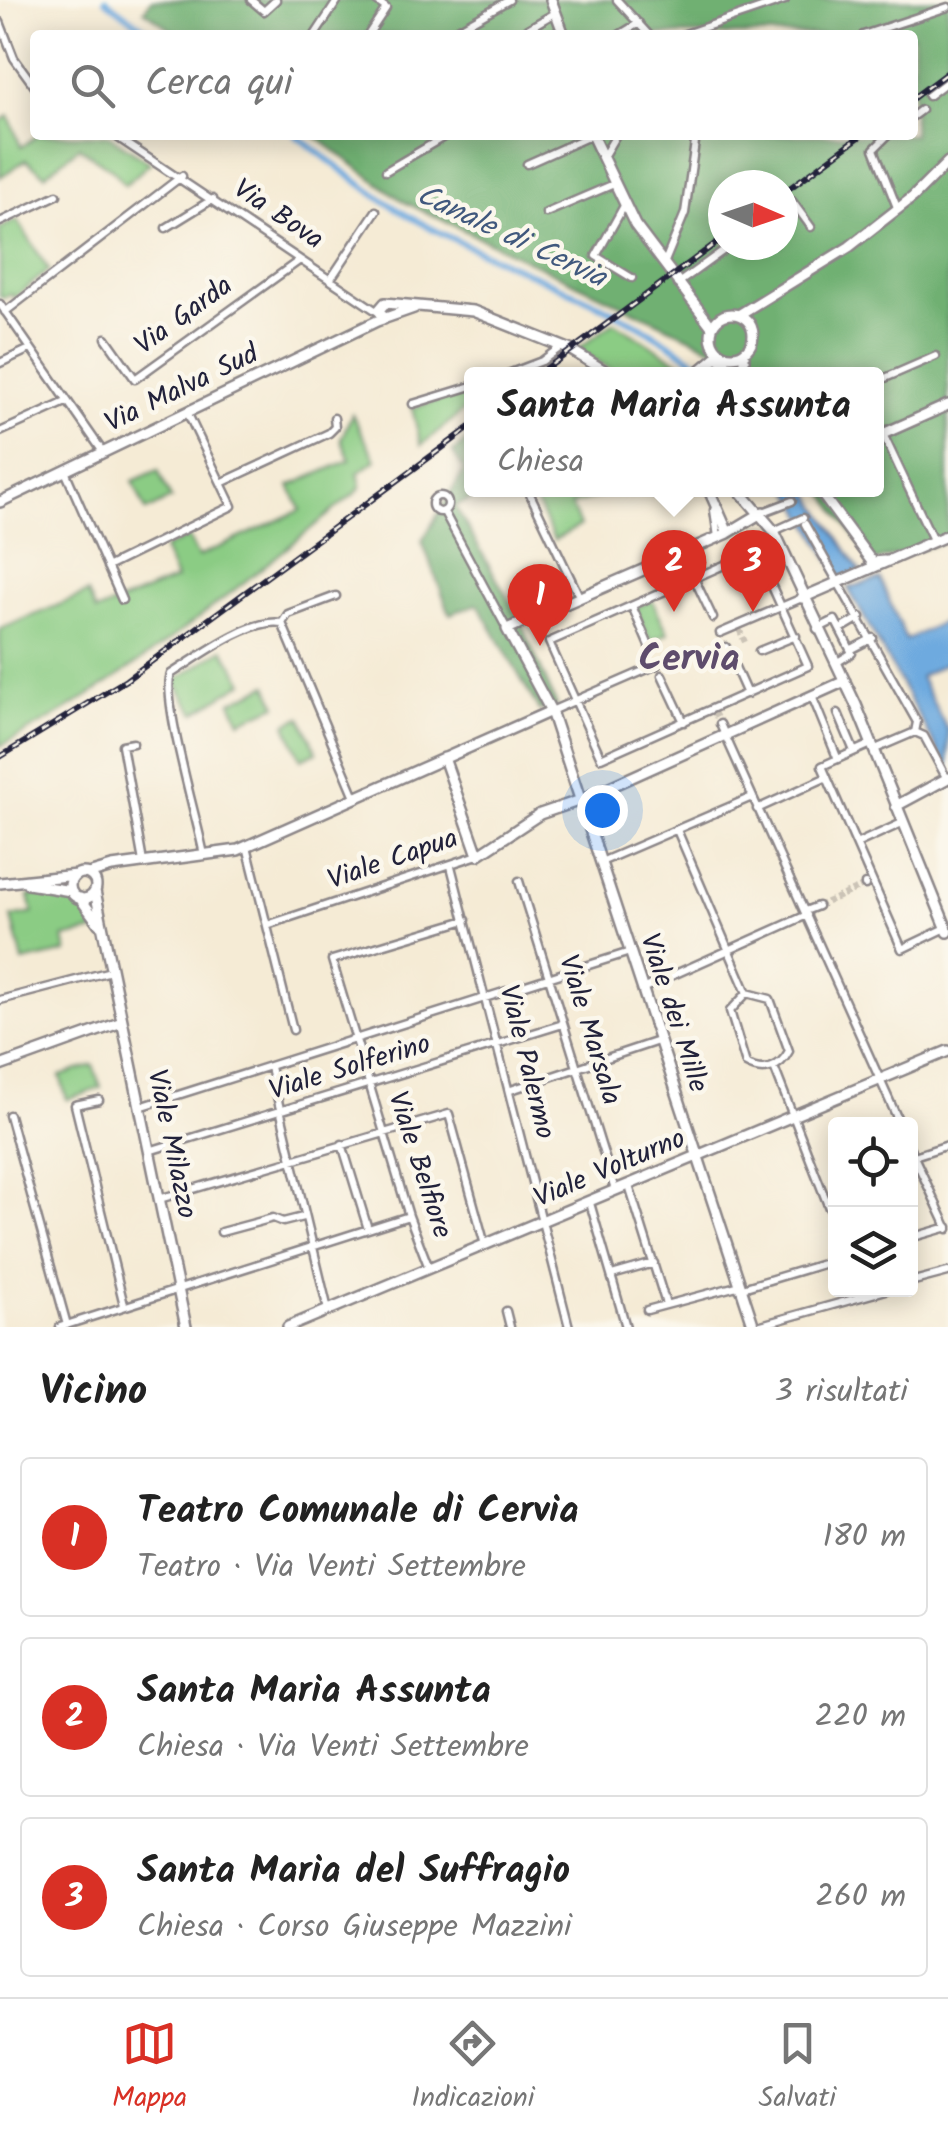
<!DOCTYPE html>
<html lang="it">
<head>
<meta charset="utf-8">
<style>
	:root { --surface:#fff; --page:#f6f6f6; --text:#222; --muted:#767676; --line:#e0e0e0; --accent:#d93025 }
	body { margin:0; font-family:Kalam,sans-serif; background:var(--page); color:var(--text) }
	.controls { position:absolute; right:30px; bottom:30px; display:grid; overflow:hidden; border-radius:10px; box-shadow:0 5px 25px #0003 }
	.controls button { width:90px; height:90px; display:grid; place-items:center; padding:0; border:0; border-bottom:2px solid var(--line); background:var(--surface); color:var(--text); font:50px sans-serif }
	.compass { position:absolute; left:708px; top:170px; width:90px; height:90px; border-radius:50%; background:var(--surface); box-shadow:0 5px 25px #0003; rotate:92deg }
	.you { position:absolute; left:602px; top:810px; width:35px; height:35px; margin:-25px; border:8px solid #fff; border-radius:50%; background:#1a73e8; box-shadow:0 0 0 15px #1a73e833 }
	.badge { display:grid; place-items:center; width:65px; height:65px; border-radius:50%; background:var(--accent); color:#fff; font-size:32px; font-weight:700 }
	.pin { position:absolute; translate:-50% -82px; filter:drop-shadow(0 2px 5px #0008) }
	.pin::after { content:''; position:absolute; top:52px; width:35px; height:30px; background:inherit; clip-path:polygon(0 0,100% 0,50% 100%) }
	.popup { position:absolute; left:464px; top:367px; width:420px; height:130px; box-sizing:border-box; display:grid; place-content:center; border-radius:10px; background:var(--surface); filter:drop-shadow(0 2px 8px #0005); font-size:32px; white-space:nowrap; color:var(--muted) }
	.popup b { font-size:38px; color:var(--text) }
	.popup::after { content:''; position:absolute; left:50%; top:100%; margin-left:-20px; border:20px solid transparent; border-top-color:var(--surface) }
	.list { margin:0; padding:0; list-style:none }
	h2 { display:flex; justify-content:space-between; align-items:center; height:130px; margin:0; padding:0 40px; font-size:42px }
	h2 small { font-size:32px; font-weight:400; color:var(--muted) }
	.list li { display:grid; grid-template-columns:65px 1fr auto; gap:30px; align-items:center; box-sizing:border-box; height:160px; margin:0 20px 20px; padding:0 20px; border:2px solid var(--line); border-radius:10px }
	.list b { display:block; font-size:38px; white-space:nowrap }
	.list p { margin:0; font-size:32px; white-space:nowrap; color:var(--muted) }
	.list em { font-size:32px; font-style:normal; color:var(--muted) }
	.icon { flex:none; width:55px; height:55px; fill:none; stroke:currentColor; stroke-width:2; stroke-linecap:round; stroke-linejoin:round }
	.map { position:relative; flex:none; width:948px; height:1327px; overflow:hidden }
	.search { position:absolute; background:var(--surface); box-shadow:0 5px 25px #0003; left:30px; right:30px; top:30px; height:110px; display:flex; align-items:center; gap:25px; box-sizing:border-box; padding:0 35px; border-radius:10px; color:var(--muted); font-size:38px }
	.sheet { height:670px; background:var(--surface) }
	nav { display:flex; justify-content:space-around; align-items:center; box-sizing:border-box; height:140px; border-top:2px solid var(--line); background:var(--surface); font-size:28px; color:var(--muted) }
	nav a { display:grid; justify-items:center; gap:5px }
	nav .on { color:var(--accent) }
	.map>svg:first-child { display:block }
	.green { fill:#8bcc84; stroke:#567760; stroke-width:2.5 }
	.forest { fill:#70b072; stroke:#496956; stroke-width:2.5; fill-rule:evenodd }
	.water { fill:#6eaadf; stroke:#48668d; stroke-width:2.5 }
	.lines { fill:none; stroke-linecap:round; stroke-linejoin:round }
	.canal { stroke:#6eaadf; stroke-width:6 }
	.street-tunnel { stroke:#cbc3b6; stroke-width:6; stroke-dasharray:6 3; stroke-linecap:butt }
	.street-casing { stroke:#8c8688; stroke-width:11 }
	.secondary-casing { stroke:#8c8688; stroke-width:14 }
	.street { stroke:#fff; stroke-width:6 }
	.secondary { stroke:#fff; stroke-width:9 }
	.rail-casing { stroke:#22223b; stroke-width:6 }
	.rail { stroke:#fbf7ec; stroke-width:2.5; stroke-dasharray:8; stroke-linecap:butt }
	.labels { text-anchor:middle; dominant-baseline:central; stroke-width:9; stroke-linejoin:round; paint-order:stroke }
	.street-label { font-size:28px; fill:#22223b; stroke:#fbf7ec }
	.water-label { font-size:30px; font-style:italic; fill:#40587d; stroke:#fbf7ec }
	.district-label { font-size:38px; font-weight:bold; fill:#5e4c6c; stroke:#fbf7ec }
</style>
</head>
<body>
<div class="map">
<svg width="948" height="1327" viewBox="0 0 948 1327">
	<rect width="100%" height="100%" fill="#fbf7ec"/>
	<filter id="ink" filterUnits="userSpaceOnUse"><feTurbulence type="fractalNoise" baseFrequency=".01" numOctaves="2"/><feDisplacementMap in="SourceGraphic" scale="20" xChannelSelector="R" yChannelSelector="G"/><feConvolveMatrix kernelMatrix="1 2 1 2 8 2 1 2 1" color-interpolation-filters="sRGB"/></filter>
	<filter id="wash" filterUnits="userSpaceOnUse"><feTurbulence type="fractalNoise" baseFrequency=".0048" numOctaves="4" result="noise"/><feDisplacementMap in="SourceGraphic" scale="40" xChannelSelector="R" yChannelSelector="G"/><feGaussianBlur stdDeviation="2.25" result="paint"/><feColorMatrix in="noise" values="0 0 0 0 0 0 0 0 0 0 0 0 0 0 0 0 0 1.4 0 .05"/><feComposite in="paint" operator="in"/></filter>
	<g filter="url(#wash)">
		<rect width="100%" height="100%" fill="#f5ebd5"/>
		<!-- green -->
		<path class="green" d="M9,116l12,31 17,-12h70l42,28 -25,22 -11,-14 -35,-24 -34,28 -19,-15 -26,17v-56z
			M17,220l32,50 -35,28 -3,-4 -7,4 -4,-1v-69z
			M614,322l76,47 -6,4 -5,-6 -5,5 -9,-8 -9,9 -7,-7 -8,8h-23l-40,-25z
			M471,390v15l-50,40 -9,-37z
			M352,414l24,46 -18,13 3,12 -3,6c-114,90 -228,191 -358,255v-117l88,-36 8,19 80,-33 -13,-30 25,-12 10,20 103,-47 -11,-24 60,-26 -9,-21z
			M158,470l13,29 -25,12 -13,-30z
			M549,490h70l-48,15 9,21 -26,14 -21,-44z
			M652,600l16,33 -18,8 -15,-34z
			M223,649l21,33 -49,31 -21,-32z
			M268,685l9,20 -37,16 -9,-19z
			M301,717l16,35 -16,7 -15,-35z
			M35,887c28,6 53,14 64,43l-35,8 3,14 -44,10 -11,-45 21,-4 -4,-17 7,-1z
			M93,1065l8,23 -34,12 -7,-24z"/>
		<!-- forest -->
		<path class="forest" d="M151,0h797v541l-76,21 -50,-72h54v-116h-134l-12,-18 -326,-154 -91,-67h600v-100h-735l-34,-25zM723,185h60v60h-60z
			M471,438l1,52h24l-41,16 63,110 39,90 -18,4 -61,-106 -28,10 -28,-73 42,-70 -11,-19z"/>
		<!-- water -->
		<path class="water" d="M790,490h18l52,81 -19,8z
			M880,579l26,61 42,-21v43l-28,15 28,54v38l-100,-181z"/>
		<g class="lines">
			<!-- canal -->
			<path class="canal" d="M105,0l49,35
				M295,135c37,26 73,58 112,80 101,57 214,85 305,159"/>
		</g>
	</g>
	<g filter="url(#ink)">
		<g class="lines">
			<!-- street-tunnel -->
			<path class="street-tunnel" d="M739,629l6,13
				M714,712l6,12
				M818,906l47,-21"/>
			<defs>
				<path id="street" d="M251,0l13,11 12,-11
					M617,0l32,35
					M0,22l14,36 21,29
					M315,35l23,-35
					M368,35l18,-27 -11,-8
					M447,35l62,-35
					M517,35l38,-22
					M619,35l20,-12
					M682,35l103,-35
					M863,35l85,-28
					M928,96l20,-15
					M913,116l8,-6
					M114,135l264,177
					M888,135l-14,14 24,61
					M603,157l13,-22
					M527,164l65,-29
					M386,171l61,-36
					M625,204l-29,52 36,22
					M783,207l9,-6 19,26
					M546,213l68,-29
					M0,222l57,-27
					M166,228l47,-29
					M664,264l21,-51 11,-78
					M332,277l44,-66
					M677,284l54,-39
					M0,304l103,148
					M5,312l177,-136
					M106,338l29,41 165,-119
					M0,363l30,-14
					M508,374l34,-13 20,-15
					M876,382l60,-26
					M413,404l59,-18
					M0,432l66,-30
					M883,434l51,108
					M65,471l57,129
					M221,483l108,-50 6,-6 -1,-9
					M528,490l52,108
					M432 504a8 8 0 1 1 16 0a8 8 0 1 1-16 0Z
					M714,510l4,27
					M444,512l63,117
					M763,512l29,-11
					M805,524l112,198 -2,10
					M774,531l29,-13
					M756,551l52,115 -207,92 -52,-116z
					M107,567l125,-61 -45,-94
					M694,578l19,40
					M632,606l17,40
					M282,623l74,176
					M817,629l18,-9 17,33 -16,10
					M841,629l20,-12
					M720,633l82,-35
					M726,647l21,47
					M852,649l21,-11
					M759,651l37,-15
					M662,675l22,47
					M812,696l24,59
					M551,711l106,-46
					M838,713l16,38
					M720,724l180,400
					M915,732l9,4 23,43
					M133,743l-11,2 21,117
					M871,744l-49,22 80,183 44,-21
					M873,750l42,-18
					M757,809l70,-32
					M677,830l70,163
					M856,844l46,-21
					M247,846l46,184
					M204,855c-6,-33 -43,-157 -33,-181 27,-17 80,-57 111,-51l6,-9 48,-18
					M601,862l151,-65
					M451,866l118,461
					M519,881l96,309
					M865,885v-1
					M805,911l13,-5
					M267,925l211,-70
					M642,989l165,-74
					M747,993l23,6 19,52c-9,17 -25,23 -43,13l-16,-53z
					M0,1000l111,-29
					M270,1067l58,243
					M774,1067l55,141
					M511,1090l147,-49
					M99,1100l-24,5 49,200
					M140,1107l490,-155
					M9,1115l58,210
					M342,1144l26,85
					M910,1148l38,81
					M149,1151l414,-127
					M914,1156l34,-11
					M629,1186l37,118
					M159,1199l290,-85 36,131
					M590,1203l36,124
					M221,1232l52,-14 10,4 20,-5
					M910,1238l38,-11
					M429,1268l-20,-52 -77,-256 134,-40
					M612,1275l42,-12
					M910,1282l38,-10
					M739,1289l97,-29
					M647,1310l90,-24
					M506,1311l4,16
					M60,1327l349,-111
					M754,1327l132,-37"/>
				<path id="secondary" d="M551,0l13,35
					M592,135l43,90 77,102
					M711 335a21 21 0 1 1 42 0a21 21 0 1 1-42 0Z
					M740,314l109,-67 64,-50 35,-35
					M384,319l-5,-9 6,-7 88,8 98,39 39,24
					M744,353v21
					M719,358l19,16
					M696,374l25,-21
					M876,437l72,-32
					M709,490l19,43
					M739,490l35,41 82,174 92,227
					M819,490l53,72 12,-1
					M0,502l377,-181 37,-13
					M802,598l146,-63
					M444,758l34,97 62,-41 41,-14 264,-119
					M896,806l52,-28
					M70 886a13 13 0 1 1 26 0a13 13 0 1 1-26 0Z
					M88,874l24,-7 126,-17 313,-139
					M0,883l76,-8
					M28,884l43,7
					M95,891l91,436
					M80,898l19,26
					M0,1066l122,-44
					M288,1327l660,-276
					M754,1327l-203,-616 -44,-82 221,-96 35,-21"/>
			</defs>
			<!-- street casing -->
			<use href="#street" class="street-casing"/>
			<!-- secondary casing -->
			<use href="#secondary" class="secondary-casing"/>
			<!-- street -->
			<use href="#street" class="street"/>
			<!-- secondary -->
			<use href="#secondary" class="secondary"/>
			<defs>
				<path id="rail" d="M913,98l35,-26
					M783,193l79,-58
					M539,374l184,-136
					M0,757l126,-77 346,-254"/>
			</defs>
			<!-- rail casing -->
			<use href="#rail" class="rail-casing"/>
			<!-- rail -->
			<use href="#rail" class="rail"/>
		</g>
	</g>
	<g class="labels">
		<!-- street labels -->
		<g class="street-label">
			<text transform="translate(278 215) rotate(34)">Via Bova</text>
			<text transform="translate(184 316) rotate(-36)">Via Garda</text>
			<text transform="translate(182 389) rotate(-26)">Via Malva Sud</text>
			<text transform="translate(393 860) rotate(-19)">Viale Capua</text>
			<text transform="translate(673 1013) rotate(72)">Viale dei Mille</text>
			<text transform="translate(589 1030) rotate(73)">Viale Marsala</text>
			<text transform="translate(526 1062) rotate(76)">Viale Palermo</text>
			<text transform="translate(350 1068) rotate(-17)">Viale Solferino</text>
			<text transform="translate(171 1144) rotate(78)">Viale Milazzo</text>
			<text transform="translate(419 1165) rotate(72)">Viale Belfiore</text>
			<text transform="translate(610 1169) rotate(-23)">Viale Volturno</text>
		</g>
		<!-- water labels -->
		<g class="water-label">
			<text transform="translate(511 237) rotate(25)">Canale di Cervia</text>
		</g>
		<!-- district labels -->
		<g class="district-label">
			<text x="689" y="660">Cervia</text>
		</g>
	</g>
</svg>
<div class="controls">
<button><svg class="icon" aria-label="locate" viewBox="0 0 24 24"><circle cx="12" cy="12" r="6"/><path d="M12 2v4M12 18v4M2 12h4M18 12h4"/></svg></button>
<button><svg class="icon" aria-label="layers" viewBox="0 0 24 24"><path d="M12 4l9 5-9 5-9-5zM3 14l9 5 9-5"/></svg></button>
</div>
<svg class="compass" viewBox="-18 -18 36 36"><path d="M0-13l5 13h-10z" fill="#e53935"/><path d="M0 13l5-13h-10z" fill="#767676"/></svg>
<div class="you"></div>
<div class="pin badge" style="left:540px;top:646px">1</div>
<div class="pin badge" style="left:674px;top:612px">2</div>
<div class="popup"><b>Santa Maria Assunta</b>Chiesa</div>
<div class="pin badge" style="left:753px;top:612px">3</div>
<div class="search"><svg class="icon" aria-label="search" viewBox="0 0 24 24"><circle cx="10" cy="10" r="6"/><path d="M15 15l6 6"/></svg>Cerca qui</div>
</div>
<section class="sheet">
<h2>Vicino<small>3 risultati</small></h2>
<ul class="list">
<li><span class="badge">1</span><div><b>Teatro Comunale di Cervia</b><p>Teatro · Via Venti Settembre</p></div><em>180 m</em></li>
<li><span class="badge">2</span><div><b>Santa Maria Assunta</b><p>Chiesa · Via Venti Settembre</p></div><em>220 m</em></li>
<li><span class="badge">3</span><div><b>Santa Maria del Suffragio</b><p>Chiesa · Corso Giuseppe Mazzini</p></div><em>260 m</em></li>
</ul>
</section>
<nav>
<a class="on"><svg class="icon" aria-label="map" viewBox="0 0 24 24"><path d="M3 6l6-2 6 2 6-2v14l-6 2-6-2-6 2zM9 4v14M15 6v14"/></svg>Mappa</a>
<a><svg class="icon" aria-label="directions" viewBox="0 0 24 24"><path d="M12 3l9 9-9 9-9-9zM9 14v-3h6M13 9l2 2-2 2"/></svg>Indicazioni</a>
<a><svg class="icon" aria-label="saved" viewBox="0 0 24 24"><path d="M7 4h10v16l-5-4-5 4z"/></svg>Salvati</a>
</nav>
</body>
</html>
